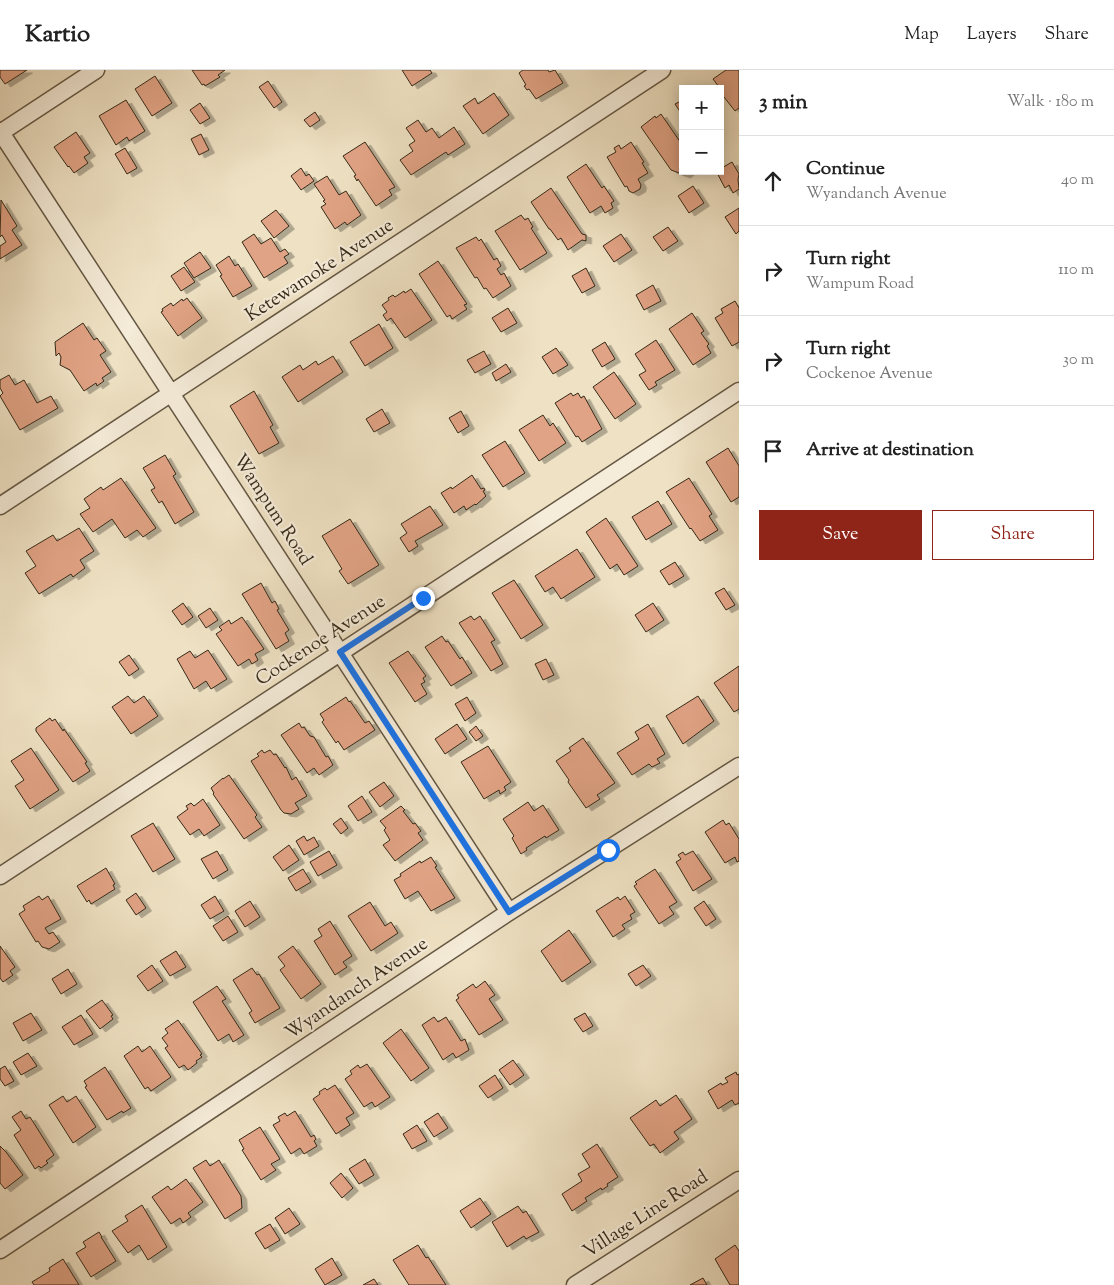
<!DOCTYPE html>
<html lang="en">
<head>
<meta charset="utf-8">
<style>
	:root { --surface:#fff; --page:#f2f2f2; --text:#222; --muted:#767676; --line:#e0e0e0; --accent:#8f2418 }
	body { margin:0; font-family:"Sorts Mill Goudy",serif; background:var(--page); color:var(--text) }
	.controls { position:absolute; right:15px; top:15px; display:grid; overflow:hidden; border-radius:0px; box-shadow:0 2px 12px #0003 }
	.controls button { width:45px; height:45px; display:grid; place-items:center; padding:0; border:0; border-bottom:1px solid var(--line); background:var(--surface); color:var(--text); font:25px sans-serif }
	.stop { position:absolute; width:15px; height:15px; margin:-11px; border:4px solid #1a73e8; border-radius:50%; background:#fff }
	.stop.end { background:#1a73e8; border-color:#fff; box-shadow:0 1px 5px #0008 }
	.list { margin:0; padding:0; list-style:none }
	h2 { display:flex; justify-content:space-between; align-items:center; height:65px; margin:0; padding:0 20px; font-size:21px }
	h2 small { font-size:16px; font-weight:400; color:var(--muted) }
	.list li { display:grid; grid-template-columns:32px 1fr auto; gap:15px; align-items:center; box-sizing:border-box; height:90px; padding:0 20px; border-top:1px solid var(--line) }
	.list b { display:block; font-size:19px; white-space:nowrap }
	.list p { margin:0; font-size:16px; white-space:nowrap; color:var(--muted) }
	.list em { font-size:16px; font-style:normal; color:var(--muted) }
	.actions { display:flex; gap:10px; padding:15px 20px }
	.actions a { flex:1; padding:11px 0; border:1px solid var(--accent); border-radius:0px; text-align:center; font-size:18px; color:var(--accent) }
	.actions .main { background:var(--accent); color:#fff }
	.icon { flex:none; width:28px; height:28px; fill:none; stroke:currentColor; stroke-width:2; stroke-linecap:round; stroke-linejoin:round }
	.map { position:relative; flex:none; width:739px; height:1215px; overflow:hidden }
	header { display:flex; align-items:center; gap:30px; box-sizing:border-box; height:70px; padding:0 25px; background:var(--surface); border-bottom:1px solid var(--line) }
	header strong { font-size:24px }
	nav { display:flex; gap:28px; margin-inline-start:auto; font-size:18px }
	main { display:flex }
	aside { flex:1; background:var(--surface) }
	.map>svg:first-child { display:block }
	.building { fill:#e1a385; stroke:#352918; filter:url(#shadow) }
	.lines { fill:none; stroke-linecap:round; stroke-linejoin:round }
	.minor-casing { stroke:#645743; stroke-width:19 }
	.minor { stroke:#f5ecd9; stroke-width:16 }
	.route { stroke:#1a73e8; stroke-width:6 }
	.labels { text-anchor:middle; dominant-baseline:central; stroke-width:4.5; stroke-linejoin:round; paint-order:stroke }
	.street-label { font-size:19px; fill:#352918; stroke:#f5ecd9 }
</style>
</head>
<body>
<header>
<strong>Kartio</strong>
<nav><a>Map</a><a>Layers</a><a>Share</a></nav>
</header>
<main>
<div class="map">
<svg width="739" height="1215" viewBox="0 0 739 1215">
	<defs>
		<filter id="shadow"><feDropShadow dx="5.5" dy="3" stdDeviation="0" flood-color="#0004"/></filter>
	</defs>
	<rect width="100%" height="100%" fill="#efe2c4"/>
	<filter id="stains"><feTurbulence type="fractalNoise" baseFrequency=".004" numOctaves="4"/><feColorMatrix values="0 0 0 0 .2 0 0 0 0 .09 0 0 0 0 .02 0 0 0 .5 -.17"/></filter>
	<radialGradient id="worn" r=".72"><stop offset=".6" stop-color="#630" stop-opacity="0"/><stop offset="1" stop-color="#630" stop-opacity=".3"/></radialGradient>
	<!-- building -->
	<path class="building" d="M0,0h27l-22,14 -5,-7z
		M192,0h33l-7,5 2,2 -15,9 -1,-2 -2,1z
		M402,0h28l2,3 -20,13z
		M523,0h25l1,2 6,-2 8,13 -27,16 -7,-10 -2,1 -3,-4 2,-1 -7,-12z
		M726,0h13v38l-4,3 -15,-19 2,-1 -9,-12z
		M155,6l17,27 -20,13 -17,-27z
		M268,11l14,21 -8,6 -15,-21z
		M494,23l15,22 -26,19 -20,-28 12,-8 3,6z
		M126,30l19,31 -16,10 -2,-4 -11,8 -17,-29z
		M683,30v16l-8,-12z
		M200,33l10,15 -10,6 -10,-14z
		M315,42l5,8 -10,7 -6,-7z
		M661,44l22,32v25h7l-5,4 -14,-5 -30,-43 14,-11 1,2z
		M418,50l8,12 6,-4 7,10 15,-11 11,17 -17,11 -2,-3 -35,23 -11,-15 13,-9 -4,-6 6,-4 -9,-13z
		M76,62l14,21 -6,4 4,6 -14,10 -5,-7 -1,1 -14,-20z
		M201,64l8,16 -10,5 -8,-16z
		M365,72l30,45 -6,3 3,5 -16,11 -18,-27 -1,2 -3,-5 2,-1 -13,-19z
		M631,72l13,20 -2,1 6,10 -10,6 3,6 -1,4 -7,4 -4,-2 -2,-5 -2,1 -18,-30 9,-5 -2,-4 5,-3 2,4z
		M125,78l12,20 -10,6 -12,-20z
		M732,92l7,12 -1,5 1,10 -6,4 -4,-8 -4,3 -9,-17h4v-2z
		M586,94l16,24 2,-2 10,15 -3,2 2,5 -8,5 -4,-7 -11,7 -23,-36z
		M301,98l5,8 3,-2 5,7 -13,9 -10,-14z
		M327,106l12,19 7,-4 15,24 -14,10 -2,-3 -10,7 -14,-22 5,-3 -3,-3 2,-1 -11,-16z
		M693,116l11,17 -15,10 -11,-17z
		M551,118l31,46 4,1v6l-4,-1 -14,10 -7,-12 -3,2 -8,-11h-1l-18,-27z
		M1,130l16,26 -5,4 10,15 -22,14v-13l6,-4 -4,-7 -2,2z
		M739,138v23l-3,3 -11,-17z
		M276,140l13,16 -15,12 -13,-17z
		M521,145l4,5 3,-2 5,9 -2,1 16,25 -27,17 -25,-39z
		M668,157l10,14 -15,10 -10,-14z
		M254,164l7,10 10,-6 9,14 5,-3 4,5 -5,3 4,6 -24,15 -22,-36z
		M621,164l11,16 -18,12 -11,-16z
		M476,167l3,4 2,-2 13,21 3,-2 4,8 -4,3 4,6 3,-2 7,13 -18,12 -7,-10 -2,1 -7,-12 -2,1 -19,-30z
		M200,182l11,16 -17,10 -10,-15z
		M229,186l6,10 3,-2 14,22 -19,11 -13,-21 2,-1 -6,-10z
		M438,191l29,43 -3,1 3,4 -15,10 -2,-4 -3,2 -28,-43z
		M184,197l11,15 -14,9 -10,-15z
		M586,198l9,18 -13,7 -10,-17z
		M653,215l8,16 -17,9 -8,-15z
		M411,219l21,31 -27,18 -14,-20 -4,3 -4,-6 4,-3 -5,-7 7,-5 -1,-2 5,-3 2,2 9,-6 1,2z
		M187,228l15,20 -24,18 -17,-24 2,-1 -1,-2 9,-6 2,3 9,-7 1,2z
		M735,231l4,7v34l-7,4 -17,-28 8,-5 -2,-4z
		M508,238l9,15 -16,9 -9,-14z
		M692,243l12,18 -3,2 8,11 -2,2 4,7 -18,12 -24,-36z
		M83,253l11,17 3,-2 9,13 -6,4 11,17 -9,6 2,3 -7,5 -1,-3 -12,8 -14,-21 -10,-5 1,-8 -2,-4 -3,3 -1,-14z
		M379,254l14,24 -28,18 -15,-24z
		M656,270l19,30 -20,12 2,3 -8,5 -10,-15 7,-4 -11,-17z
		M605,272l10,17 -13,8 -10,-17z
		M556,278l12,17 -15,9 -11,-17z
		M484,281l7,13 -16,9 -8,-13z
		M333,286l10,16 -45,30 -16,-25 18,-12 3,5 13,-9 2,4z
		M506,294l5,8 -15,9 -4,-8z
		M614,302l22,32 -21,15 -22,-32z
		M9,305l6,10 9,-5 13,23 14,-7 7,12 -38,22 -20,-34 3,-3 -3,-5v-8z
		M254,321l19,34 -3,2 9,16 -20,11 -29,-48z
		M571,323l2,3 5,-3 3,5 3,-2 18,33 -20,13 -4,-6 -2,1 -21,-34z
		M382,339l8,14 -16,9 -8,-13z
		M461,341l8,15 -11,7 -9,-15z
		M543,345l7,11 3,-3 13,20 -27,18 -20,-31z
		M505,371l20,32 -22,14 -21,-32z
		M728,378l11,18v31l-8,5 -25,-40z
		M165,385l11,19 -3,2 21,36 -19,12 -13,-23 -3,2 -8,-13 4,-2 -12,-20z
		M472,405l9,14 3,-1 1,2 -2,1 3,5 -10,9 -1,-1 -9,6 -2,-4 -10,7 -13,-20 10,-6 1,2z
		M121,408l35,50 -13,9 -6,-7 -12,8 -13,-19 -19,13 -13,-18 10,-6 -6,-9 17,-12 2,3z
		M689,408l23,36 -3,2 9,14 -18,11 -9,-13 -1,1 -24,-37z
		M658,431l14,23 -26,16 -14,-23z
		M430,436l13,19 -28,16 3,5 -9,6 -9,-14 7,-5 -6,-9z
		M606,448l32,48 -14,9 -7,-11 -7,5 -24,-37z
		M350,449l29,46 -31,19 -9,-13 3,-2 -20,-33z
		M79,458l15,23 -14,9 5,8 -12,9 -2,-3 -32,20 -14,-21 11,-7 -10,-15 27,-16 4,6z
		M577,479l18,28 -34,22 -8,-12 -8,5 -10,-16z
		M675,492l9,14 -15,9 -9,-14z
		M514,510l29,45 -22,14 -29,-46z
		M261,513l11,20 3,-2 4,8 -2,1 12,20 -4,3 4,8 -13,8 -34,-55z
		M724,518l11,17 -9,5 -11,-17z
		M183,533l10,14 -11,8 -10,-14z
		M653,533l11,17 -18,12 -11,-17z
		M210,538l8,12 -12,8 -8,-12z
		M471,546l3,4 6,-4 15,24 -4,2 12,22 -12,7 -32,-48z
		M242,547l22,32 -9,5 3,6 -6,4 -3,-5 -11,7 -22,-32 6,-4 -3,-3 10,-7 2,4z
		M442,566l4,6 2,-1 12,18 2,-2 10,16 -21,13 -26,-39z
		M208,580l19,29 -16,10 -5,-8 -12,8 -17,-30 13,-8 5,7z
		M408,581l18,25 -3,2 2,4 -4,2 6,10 -12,8 -26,-39z
		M129,585l10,14 -10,7 -10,-14z
		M546,589l8,16 -11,5 -8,-16z
		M739,596v43l-5,3 -20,-29z
		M128,626l6,7 10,-7 14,20 -27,18 -19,-27z
		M698,626l16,25 -31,23 -17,-28z
		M346,627l3,5 1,-1 15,22 4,-2 6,9 -31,20 -6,-9 -2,2 -14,-21 2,-2 -4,-6z
		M467,627l9,16 -11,8 -10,-17z
		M50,648l2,3 3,-2 8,12 1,-2 23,33 -2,1 5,8 -17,11 -37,-51v-3z
		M299,653l3,5 2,-1 6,9 4,1 12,20 2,-1 5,9 -14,10 -5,-7 -7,5 -26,-38z
		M457,654l10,15 -22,15 -10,-15z
		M648,654l17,30 -8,5 3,4 -8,4 -3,-3 -17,11 -15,-22 22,-14 -4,-7z
		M476,656l7,10 -7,5 -7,-9z
		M583,668l32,45 -18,12 3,4 -14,9 -18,-26 1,-2 -13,-19 15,-10 -2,-3z
		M488,676l23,36 -7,5 2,3 -6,4 -1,-4 -15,9 -23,-37z
		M31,678l28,42 -29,19 -15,-23 9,-6 -13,-19z
		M262,680l2,3 6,-3 4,5 2,-1 9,14 1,-1 6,13 4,-3 11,19 -12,7 4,6 -8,5 -7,-1 -3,-3 -30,-49 8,-5 -2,-2z
		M229,705l28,40 -2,2 7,10 -18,12 -31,-45 1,-1 -3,-5 12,-10v1z
		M384,712l10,14 -14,11 -11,-15z
		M362,726l10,16 -14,9 -10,-15z
		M203,729l17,26 -16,11 -5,-7 -9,6 -13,-18 11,-8 -2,-3 5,-3 3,3z
		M528,732l6,9 9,-6 16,25 -13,8 -1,-2 -19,12 1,2 -6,4 -9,-16 2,-2 -11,-17z
		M401,736l4,4 -2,1 10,13 2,-1 6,8 -3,2 5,7 -28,21 -12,-16 7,-5 -6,-10 2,-2 -6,-7z
		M341,748l7,10 -7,6 -8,-10z
		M723,750l3,5 3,-2 10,16v22l-2,1 -2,-5 -10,6 -20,-31z
		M153,753l22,36 -22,13 -22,-36z
		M304,766l3,5 7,-4 5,9 -15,9 -8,-14z
		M289,775l10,15 -16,11 -10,-14z
		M217,781l11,19 -15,9 -12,-20z
		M329,781l8,14 -19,11 -8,-14z
		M693,781l19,28 -19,12 -17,-29 5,-3 -3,-4 5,-3 2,3z
		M431,787l6,9 -2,1 20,31 -24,13 -13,-20 -13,8 -11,-19 7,-4 -1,-2 20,-13 1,2z
		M106,798l9,16 -2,1 2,4 -24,15 -2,-4 -2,2 -10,-16z
		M303,799l8,13 -15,9 -8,-13z
		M655,799l22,33 -8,5 5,7 -15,10 -25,-38 3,-2 -2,-2z
		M136,823l10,15 -10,7 -10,-15z
		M39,826l3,4 6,-4 13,23 -16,9 4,6 4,-2 7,10 -11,7 -7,-2 -4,-6 -2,1 -17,-28 6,-4 -2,-4z
		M215,826l9,15 -14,8 -9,-14z
		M625,826l10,16 -5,3 2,4 -10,6 3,4 -12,8 -17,-26 22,-14 2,3z
		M250,831l10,16 -15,10 -10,-16z
		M704,831l12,18 -10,7 -12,-18z
		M370,832l15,24 6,-4 7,11 -27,18 -23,-35z
		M228,846l10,16 -15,9 -10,-15z
		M330,851l22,35 -9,6 4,5 -12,8 -21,-34 8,-5 -4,-7z
		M569,860l22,32 -29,20 -21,-31z
		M0,876l15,21 -5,4 3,4 -10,7 -3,-4z
		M293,876l28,38 -20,15 -21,-29 5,-4 -7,-9z
		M176,881l10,16 -16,9 -10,-15z
		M152,895l11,16 -15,10 -11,-15z
		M643,895l8,11 -15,10 -8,-12z
		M252,898l5,7 2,-1 21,34 -25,15 -6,-10 3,-2 -19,-31z
		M68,899l9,15 -16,10 -9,-15z
		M485,911l10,14 -6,4 14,21 -24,15 -23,-35 3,-2 -2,-3 16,-11 3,4z
		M217,916l9,13 -4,2 22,34 -11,7 -4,-8 -11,7 -25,-39z
		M102,930l11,15 -2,1 2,3 -13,10 -14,-18z
		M31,943l11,17 -19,11 -10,-18z
		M585,943l8,13 -10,6 -9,-13z
		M81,945l12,19 -19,11 -12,-18z
		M434,947l4,5 8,-5 15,24 4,-2 4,11 -13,8 -3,-5 -10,7 -21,-35z
		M178,950l24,34 -2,1 2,2 -6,4 1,2 -9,7 -4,-5 -5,3 -14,-20 3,-2 -6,-8 6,-5 -3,-4z
		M401,959l28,39 -18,13 -28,-38z
		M138,976l4,6 8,-6 21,31 -20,14 -3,-4 -3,2 -21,-33z
		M28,983l9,13 -16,9 -8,-13z
		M513,990l11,15 -14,10 -11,-15z
		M367,994l23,33 -15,10 -3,-5 -8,5 -19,-28 7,-5 -2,-3 8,-6 2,3z
		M5,996l9,15 -9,5 -5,-7v-10z
		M105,997l26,41 -8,5 -1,-2 -15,9 -22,-33 2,-1 -3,-5z
		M736,1002l1,3 2,-1v29l-4,2 -3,-5 -14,9 -10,-18 13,-8 1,2 6,-3 -3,-4z
		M495,1005l8,13 -15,10 -9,-12z
		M335,1015l19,28 -8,5 4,7 -14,9 -23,-35 7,-5 -1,-2 6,-4 2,2z
		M676,1025l16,24 -18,13 5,7 -19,14 -6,-9 -4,2 -20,-28 26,-18 4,6z
		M63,1026l4,6 9,-6 20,31 -23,16 -24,-38z
		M21,1041l5,8 4,-2 24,38 -8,6 2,2 -7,5 -2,-2 -4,3 -21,-34 7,-5 -9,-13z
		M295,1041l16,26 3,-2 2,4 -2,2 3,5 -13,8 -4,-6 -9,6 -18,-29 7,-4 -2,-4 7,-4 2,3z
		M438,1043l10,15 -14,9 -10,-15z
		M417,1055l10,16 -15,8 -9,-15z
		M260,1057l20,32 -9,5 5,6 -15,10 -19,-30 2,-1 -5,-9z
		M597,1074l21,33 -11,7 1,2 -6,4 -1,-2 -16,10 2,3 -15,10 -10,-17 20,-13 -4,-7 12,-7 -8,-13z
		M0,1076l6,6 17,23 -18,14 -5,-6z
		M365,1089l9,16 -15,9 -10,-15z
		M206,1090l4,6 9,-6 22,36 1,12 -17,11 -32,-51z
		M341,1103l12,15 -11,10 -12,-15z
		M186,1109l17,23 -15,11 3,4 -8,6 -3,-5 -9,6 -19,-27 16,-11 3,4z
		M480,1128l11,16 -20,14 -11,-17z
		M142,1135l25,42 -19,13 -9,-15 -11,8 -16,-22 16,-10 -3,-5z
		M518,1136l5,7 3,-2 13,21 -13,7 -2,-3 -17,11 -15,-25z
		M289,1138l11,16 -15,10 -10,-16z
		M270,1154l10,16 -15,9 -10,-16z
		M99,1162l3,5h-1l15,24 -25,16 -15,-24 10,-6 -3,-5z
		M418,1175l8,13 2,-1 18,28h-37l-16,-25z
		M735,1175l4,6v34h-9l-15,-26z
		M332,1188l10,17 -17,10 -10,-16z
		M63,1189l16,26h-45l-2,-3 18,-11 -1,-3z
		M703,1208l4,7h-17z
		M374,1209l4,6h-15z"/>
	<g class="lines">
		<defs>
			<path id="minor" d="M0,61l509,781
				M0,63l96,-63
				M0,436l662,-436
				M0,806l739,-485
				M0,1180l509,-338 230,-146
				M575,1215l164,-105"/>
		</defs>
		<!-- minor casing -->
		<use href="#minor" class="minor-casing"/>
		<!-- minor -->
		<use href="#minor" class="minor"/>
	</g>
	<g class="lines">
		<!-- route -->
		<path class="route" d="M423,528l-83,54 169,260 99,-62"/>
	</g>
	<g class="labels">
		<!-- street labels -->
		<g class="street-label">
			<text transform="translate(320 201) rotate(-33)">Ketewamoke Avenue</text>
			<text transform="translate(272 440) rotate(57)">Wampum Road</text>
			<text transform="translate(321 571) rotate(-33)">Cockenoe Avenue</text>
			<text transform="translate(357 919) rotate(-34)">Wyandanch Avenue</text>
			<text transform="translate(646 1145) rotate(-33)">Village Line Road</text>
		</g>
	</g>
	<rect width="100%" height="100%" filter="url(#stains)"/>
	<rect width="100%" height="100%" fill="url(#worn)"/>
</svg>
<div class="controls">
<button>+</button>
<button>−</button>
</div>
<div class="stop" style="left:608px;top:780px"></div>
<div class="stop end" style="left:423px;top:528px"></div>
</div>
<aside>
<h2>3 min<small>Walk · 180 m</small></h2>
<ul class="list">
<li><svg class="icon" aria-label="ahead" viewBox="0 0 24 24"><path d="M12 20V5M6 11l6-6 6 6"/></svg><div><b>Continue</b><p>Wyandanch Avenue</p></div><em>40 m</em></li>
<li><svg class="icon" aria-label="right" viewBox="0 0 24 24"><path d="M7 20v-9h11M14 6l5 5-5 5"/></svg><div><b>Turn right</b><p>Wampum Road</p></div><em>110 m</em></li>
<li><svg class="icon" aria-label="right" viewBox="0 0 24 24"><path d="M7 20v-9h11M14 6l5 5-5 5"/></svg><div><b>Turn right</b><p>Cockenoe Avenue</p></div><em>30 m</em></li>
<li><svg class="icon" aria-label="arrive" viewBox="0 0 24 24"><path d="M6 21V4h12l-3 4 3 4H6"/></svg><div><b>Arrive at destination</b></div></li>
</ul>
<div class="actions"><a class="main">Save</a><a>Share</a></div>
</aside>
</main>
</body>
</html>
